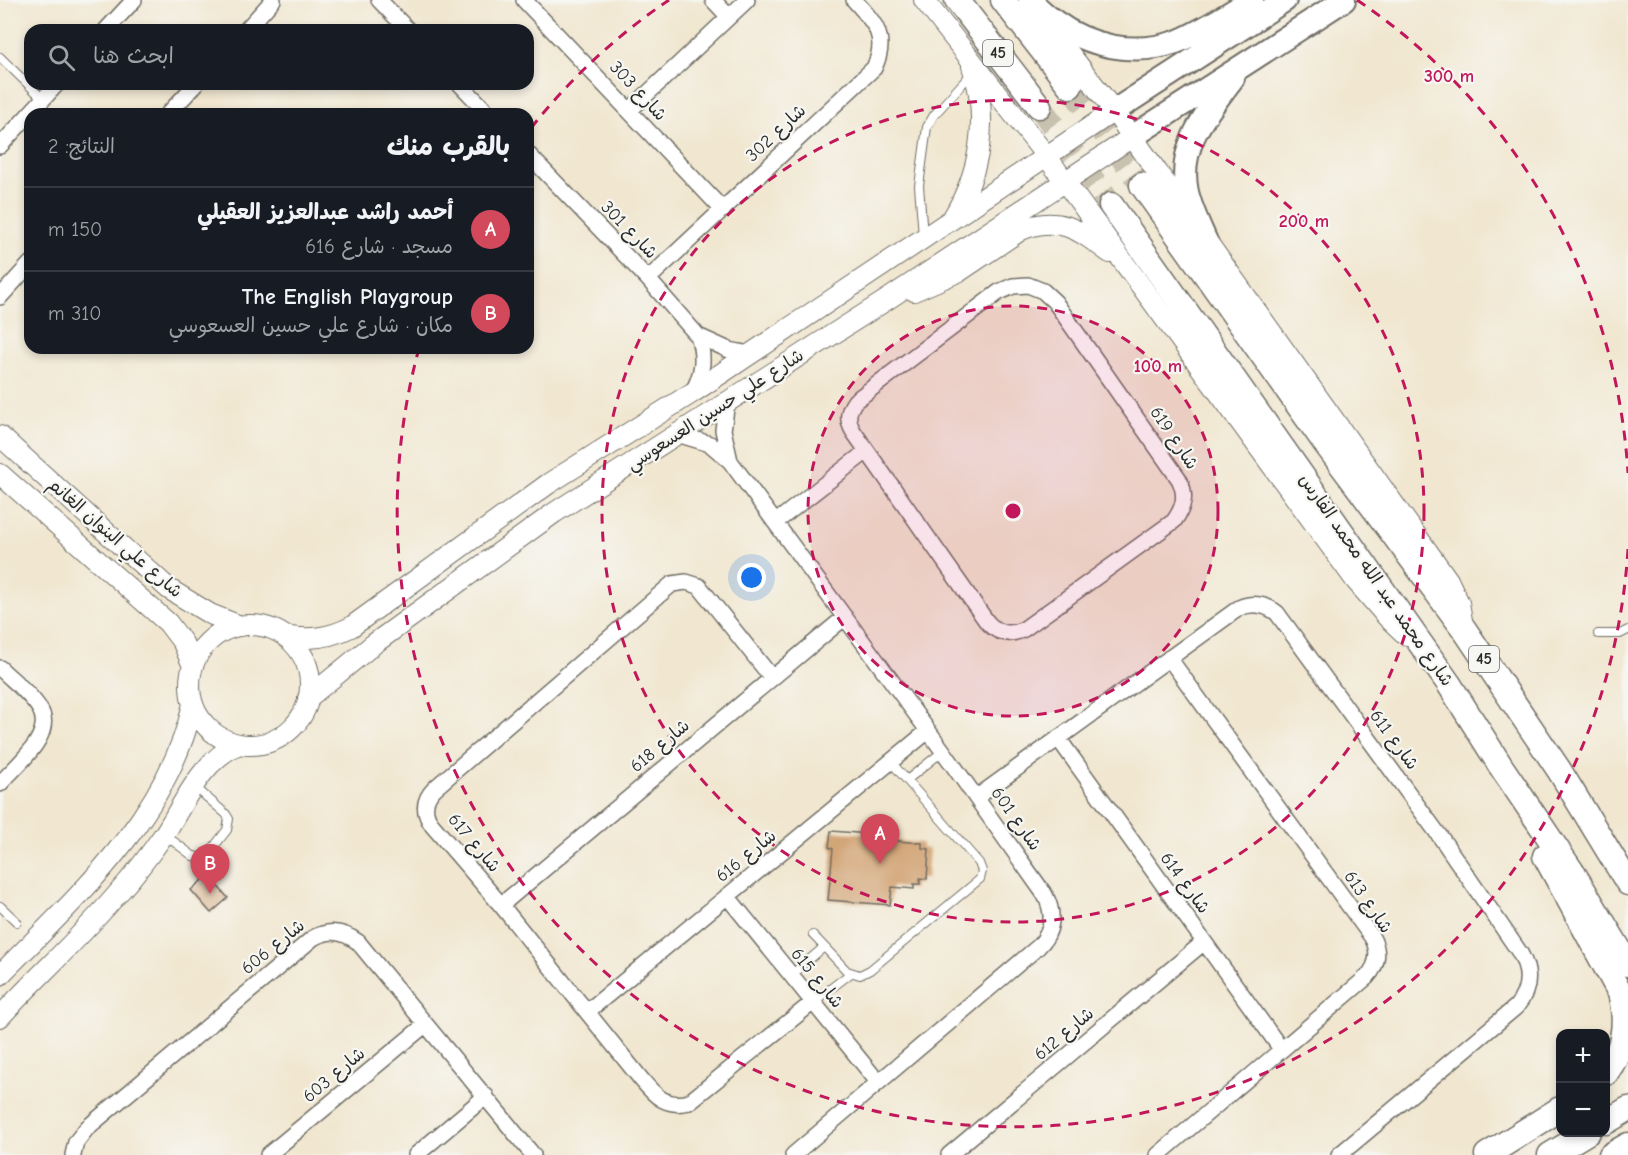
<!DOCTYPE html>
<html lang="ar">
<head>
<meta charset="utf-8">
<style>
	:root { --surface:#171b24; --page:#242831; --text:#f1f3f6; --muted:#9ea1a6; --line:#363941; --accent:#d1495b }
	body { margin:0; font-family:"Comic Neue","Playpen Sans Arabic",sans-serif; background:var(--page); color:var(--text); direction:rtl }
	.controls { position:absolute; right:18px; bottom:18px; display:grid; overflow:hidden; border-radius:12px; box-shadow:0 3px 9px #0003 }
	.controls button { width:54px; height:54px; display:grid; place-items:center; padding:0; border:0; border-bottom:2px solid var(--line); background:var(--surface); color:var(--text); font:30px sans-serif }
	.you { position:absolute; left:752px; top:578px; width:21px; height:21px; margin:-15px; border:4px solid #fff; border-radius:50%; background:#1a73e8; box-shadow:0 0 0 9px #1a73e833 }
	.badge { display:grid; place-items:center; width:39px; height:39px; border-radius:50%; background:var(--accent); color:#fff; font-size:20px; font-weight:700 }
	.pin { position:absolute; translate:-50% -50px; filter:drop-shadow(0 2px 3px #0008) }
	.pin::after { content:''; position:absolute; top:32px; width:21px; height:18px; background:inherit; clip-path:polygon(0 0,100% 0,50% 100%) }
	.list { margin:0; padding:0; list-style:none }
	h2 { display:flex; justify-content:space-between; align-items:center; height:78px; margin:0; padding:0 24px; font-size:26px }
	h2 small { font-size:20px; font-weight:400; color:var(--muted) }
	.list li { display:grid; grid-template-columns:39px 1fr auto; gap:18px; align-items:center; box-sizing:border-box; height:84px; padding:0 24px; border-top:2px solid var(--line) }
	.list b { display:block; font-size:22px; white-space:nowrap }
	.list p { margin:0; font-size:20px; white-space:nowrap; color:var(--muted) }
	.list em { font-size:20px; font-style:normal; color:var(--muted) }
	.icon { flex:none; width:33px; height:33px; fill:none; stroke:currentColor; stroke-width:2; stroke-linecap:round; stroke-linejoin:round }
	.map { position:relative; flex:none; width:1628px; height:1155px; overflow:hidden; direction:ltr }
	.search { position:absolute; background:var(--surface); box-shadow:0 3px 9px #0003; left:24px; top:24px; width:510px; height:66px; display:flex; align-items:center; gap:15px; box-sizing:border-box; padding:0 21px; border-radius:18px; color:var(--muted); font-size:22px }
	.panel { position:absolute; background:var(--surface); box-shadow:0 3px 9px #0003; left:24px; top:108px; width:510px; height:246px; border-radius:18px; direction:rtl }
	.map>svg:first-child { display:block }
	.building { fill:#d3a678 }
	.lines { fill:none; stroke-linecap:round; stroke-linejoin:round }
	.primary-tunnel { stroke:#c9c1af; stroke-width:24; stroke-dasharray:24 12; stroke-linecap:butt }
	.service-casing { stroke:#706d65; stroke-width:10 }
	.minor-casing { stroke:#706d65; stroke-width:18 }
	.tertiary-casing { stroke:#706d65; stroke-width:22 }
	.secondary-casing { stroke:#706d65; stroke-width:26 }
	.primary-casing { stroke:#706d65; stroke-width:27 }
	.service { stroke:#fff; stroke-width:8 }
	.minor { stroke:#fff; stroke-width:15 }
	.tertiary { stroke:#fff; stroke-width:20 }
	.secondary { stroke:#fff; stroke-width:22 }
	.primary { stroke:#fff; stroke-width:24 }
	.ring { fill:none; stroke:#c2185b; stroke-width:3; stroke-dasharray:10 8 }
	.labels { text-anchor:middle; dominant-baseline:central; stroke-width:4.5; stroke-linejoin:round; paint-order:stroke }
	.shield { fill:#f6f6f2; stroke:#686867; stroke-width:1.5 }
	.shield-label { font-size:16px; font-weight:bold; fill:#2b2b2b }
	.street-label { font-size:18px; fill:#2b2b2b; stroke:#f6f6f2 }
	.centre { fill:#c2185b; stroke:#f6f6f2; stroke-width:3 }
	.ring-label { font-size:18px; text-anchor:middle; font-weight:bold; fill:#c2185b; stroke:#f6f6f2; stroke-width:4.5; stroke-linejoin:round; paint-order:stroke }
</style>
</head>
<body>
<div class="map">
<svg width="1628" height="1155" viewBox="0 0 1628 1155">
	<rect width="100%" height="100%" fill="#f6f6f2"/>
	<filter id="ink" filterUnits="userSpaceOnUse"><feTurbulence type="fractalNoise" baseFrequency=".0167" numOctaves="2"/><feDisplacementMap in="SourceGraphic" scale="12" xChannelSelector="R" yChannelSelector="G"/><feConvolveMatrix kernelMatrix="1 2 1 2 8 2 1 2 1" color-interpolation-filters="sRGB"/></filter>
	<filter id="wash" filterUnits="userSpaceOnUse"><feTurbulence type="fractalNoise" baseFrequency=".008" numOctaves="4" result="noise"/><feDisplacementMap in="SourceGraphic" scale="24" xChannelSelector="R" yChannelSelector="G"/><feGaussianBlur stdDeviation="1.35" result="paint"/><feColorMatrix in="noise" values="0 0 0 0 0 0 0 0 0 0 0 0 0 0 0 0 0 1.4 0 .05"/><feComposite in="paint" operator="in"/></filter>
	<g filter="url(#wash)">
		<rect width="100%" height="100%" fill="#f1e7d0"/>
		<g id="blocks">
			<!-- building -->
			<path class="building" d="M831,831l65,5 1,5 25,2v5l7,1 -2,30 -7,-1v6h-6v5l-22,-2 -2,18 -62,-5 5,-51 -4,-2z
				M208,875l20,23 -17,15 -20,-23z"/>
		</g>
	</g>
	<g filter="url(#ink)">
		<use href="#blocks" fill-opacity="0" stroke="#706d65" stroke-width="1.5"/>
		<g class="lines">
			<!-- primary-tunnel -->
			<path class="primary-tunnel" d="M1070,86l72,99
				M1039,106l72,99"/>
			<defs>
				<path id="service" d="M0,57l43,42
					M923,235l-4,-49 8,-59 7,-12 38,-42
					M1598,634h22l8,-4
					M907,780l36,-29
					M165,835l28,21 9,2 7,-5 18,-23 2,-11 -3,-5 -31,-27
					M0,906l17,16
					M813,935l34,36 13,4 10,-5 110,-91 2,-8 -3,-8 -88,-101
					M790,976l34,-29
					M812,1003l39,-30"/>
				<path id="minor" d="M379,0l29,30
					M524,0l199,210
					M713,0l16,17
					M106,30l28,-30
					M246,30l27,-30
					M460,84l29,30
					M630,110l117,-110
					M168,114l28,-30
					M0,146l57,-62
					M528,154l120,125 50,57 31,14 21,4
					M648,279l226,-211c15,-31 0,-46 -20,-68
					M1028,285l15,6 12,11 124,177c8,16 5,28 -5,42l-150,108c-14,7 -26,5 -37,-7l-134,-191c-6,-11 -6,-19 2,-30l144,-109 14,-6z
					M0,297l30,-33
					M692,393c11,-19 13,-36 6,-57
					M727,402l-4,28 7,31
					M677,434l33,10 20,17 213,290 102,144c10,19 8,37 -7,52l-245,208
					M776,522l91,-71
					M0,668c13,13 30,25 39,40 18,26 -23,57 -39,76
					M772,678l-73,-92 -13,-4 -14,2 -237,204c-12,12 -12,24 -3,37l69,80 140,174c14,17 25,29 48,23l123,-99
					M1058,738l223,311
					M977,797l262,-189c14,-6 26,-4 38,5l167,229 76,111c11,19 10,37 -4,54l-177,148
					M727,896l151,186
					M501,905l344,-288
					M588,1011l340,-280
					M73,1155l3,-13 11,-14 226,-190c16,-9 30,-7 45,4l175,213
					M268,1155l157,-130
					M416,1155l70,-59
					M949,1155l255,-213
					M1158,1155l209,-178c11,-12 13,-27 4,-41l-202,-278"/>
				<path id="tertiary" d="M924,0l123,157 309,424 31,36 19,18
					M1039,14l75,97 334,469 11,23 4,23
					M952,219c28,-45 38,-101 20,-153
					M914,291l46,-20 61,-41c39,-16 59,1 89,23
					M0,436l169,153 41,25 30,12
					M0,474l168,149 15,20 10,23
					M190 685a60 60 0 1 1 120 0a60 60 0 1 1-120 0Z
					M285,636c24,5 44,2 66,-9l197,-143 144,-91 422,-282
					M308,698l67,-55 179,-130 334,-214 244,-162
					M0,975c77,-78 169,-160 193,-271
					M0,1017c39,-42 83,-82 120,-126 16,-18 31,-38 45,-58 21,-33 36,-72 74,-89"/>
				<path id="secondary" d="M1030,0c7,7 15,15 24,21 35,26 80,35 122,21 26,-10 51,-28 76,-42
					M1114,111l171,-111
					M1132,137l212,-137
					M1207,244c-7,-17 -16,-34 -20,-52 -10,-47 20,-79 46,-114"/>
				<path id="primary" d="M957,0l82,106
					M1003,0l67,86
					M1142,185l183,258 139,186 95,141 69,113
					M1111,205l338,479 51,81 75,111 53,88
					M1545,856l75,137c8,30 4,56 -14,80
					M1606,1122l22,-13
					M1487,1155l73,-46
					M1550,1155l38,-23
					M1611,1155l17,-10"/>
			</defs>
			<!-- service casing -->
			<use href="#service" class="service-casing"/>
			<!-- minor casing -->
			<use href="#minor" class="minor-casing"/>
			<!-- tertiary casing -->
			<use href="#tertiary" class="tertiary-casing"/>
			<!-- secondary casing -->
			<use href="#secondary" class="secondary-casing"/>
			<!-- primary casing -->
			<use href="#primary" class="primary-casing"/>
			<!-- service -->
			<use href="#service" class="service"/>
			<!-- minor -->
			<use href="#minor" class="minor"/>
			<!-- tertiary -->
			<use href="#tertiary" class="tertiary"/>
			<!-- secondary -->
			<use href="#secondary" class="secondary"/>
			<!-- primary -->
			<use href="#primary" class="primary"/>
		</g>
	</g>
	<!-- distance rings -->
	<circle cx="1013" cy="511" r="205" fill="#c2185b" fill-opacity=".12"/>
	<g class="ring">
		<circle cx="1013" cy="511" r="205"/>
		<circle cx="1013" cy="511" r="411"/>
		<path d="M1628 549A616 616 0 1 1 418 352M531 128A616 616 0 0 1 669 0M1357 0A616 616 0 0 1 1628 473"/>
	</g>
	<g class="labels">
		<!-- shield labels -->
		<g class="shield">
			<rect x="983" y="40" width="30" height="26" rx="4.5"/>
			<rect x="1469" y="646" width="30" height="26" rx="4.5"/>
		</g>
		<g class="shield-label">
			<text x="998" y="53">45</text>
			<text x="1484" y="659">45</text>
		</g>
		<!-- street labels -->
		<g class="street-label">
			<text transform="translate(638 91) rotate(47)">شارع 303</text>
			<text transform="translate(776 133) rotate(-43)">شارع 302</text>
			<text transform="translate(629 230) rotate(46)">شارع 301</text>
			<text transform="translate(715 410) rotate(-33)">شارع علي حسين العسعوسي</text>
			<text transform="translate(1174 438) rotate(56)">شارع 619</text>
			<text transform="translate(115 538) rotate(41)">شارع علي البنوان الغانم</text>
			<text transform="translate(1376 580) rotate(55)">شارع محمد عبد الله محمد الفارس</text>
			<text transform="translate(1394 740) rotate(54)">شارع 611</text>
			<text transform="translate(660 746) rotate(-40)">شارع 618</text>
			<text transform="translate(1016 819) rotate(55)">شارع 601</text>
			<text transform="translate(474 843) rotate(50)">شارع 617</text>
			<text transform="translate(746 856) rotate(-39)">شارع 616</text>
			<text transform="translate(1185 883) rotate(54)">شارع 614</text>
			<text transform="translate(1368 902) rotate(56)">شارع 613</text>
			<text transform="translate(273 947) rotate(-39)">شارع 606</text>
			<text transform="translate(817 978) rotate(51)">شارع 615</text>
			<text transform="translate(1064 1034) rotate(-40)">شارع 612</text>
			<text transform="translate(334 1075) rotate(-40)">شارع 603</text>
		</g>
	</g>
	<circle cx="1013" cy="511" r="9" class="centre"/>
	<g class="ring-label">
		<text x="1449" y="82">300 m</text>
		<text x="1304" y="227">200 m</text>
		<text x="1158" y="372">100 m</text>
	</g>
</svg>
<div class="controls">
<button>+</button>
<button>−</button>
</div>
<div class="you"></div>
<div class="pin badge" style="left:880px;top:864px">A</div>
<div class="pin badge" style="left:210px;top:894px">B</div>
<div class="search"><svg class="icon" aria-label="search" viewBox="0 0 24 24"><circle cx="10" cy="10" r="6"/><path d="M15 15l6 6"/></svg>ابحث هنا</div>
<section class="panel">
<h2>بالقرب منك<small>النتائج: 2</small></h2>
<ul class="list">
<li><span class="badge">A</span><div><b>أحمد راشد عبدالعزيز العقيلي</b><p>مسجد · شارع 616</p></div><em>150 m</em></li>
<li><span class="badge">B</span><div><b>The English Playgroup</b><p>مكان · شارع علي حسين العسعوسي</p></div><em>310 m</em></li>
</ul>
</section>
</div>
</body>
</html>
